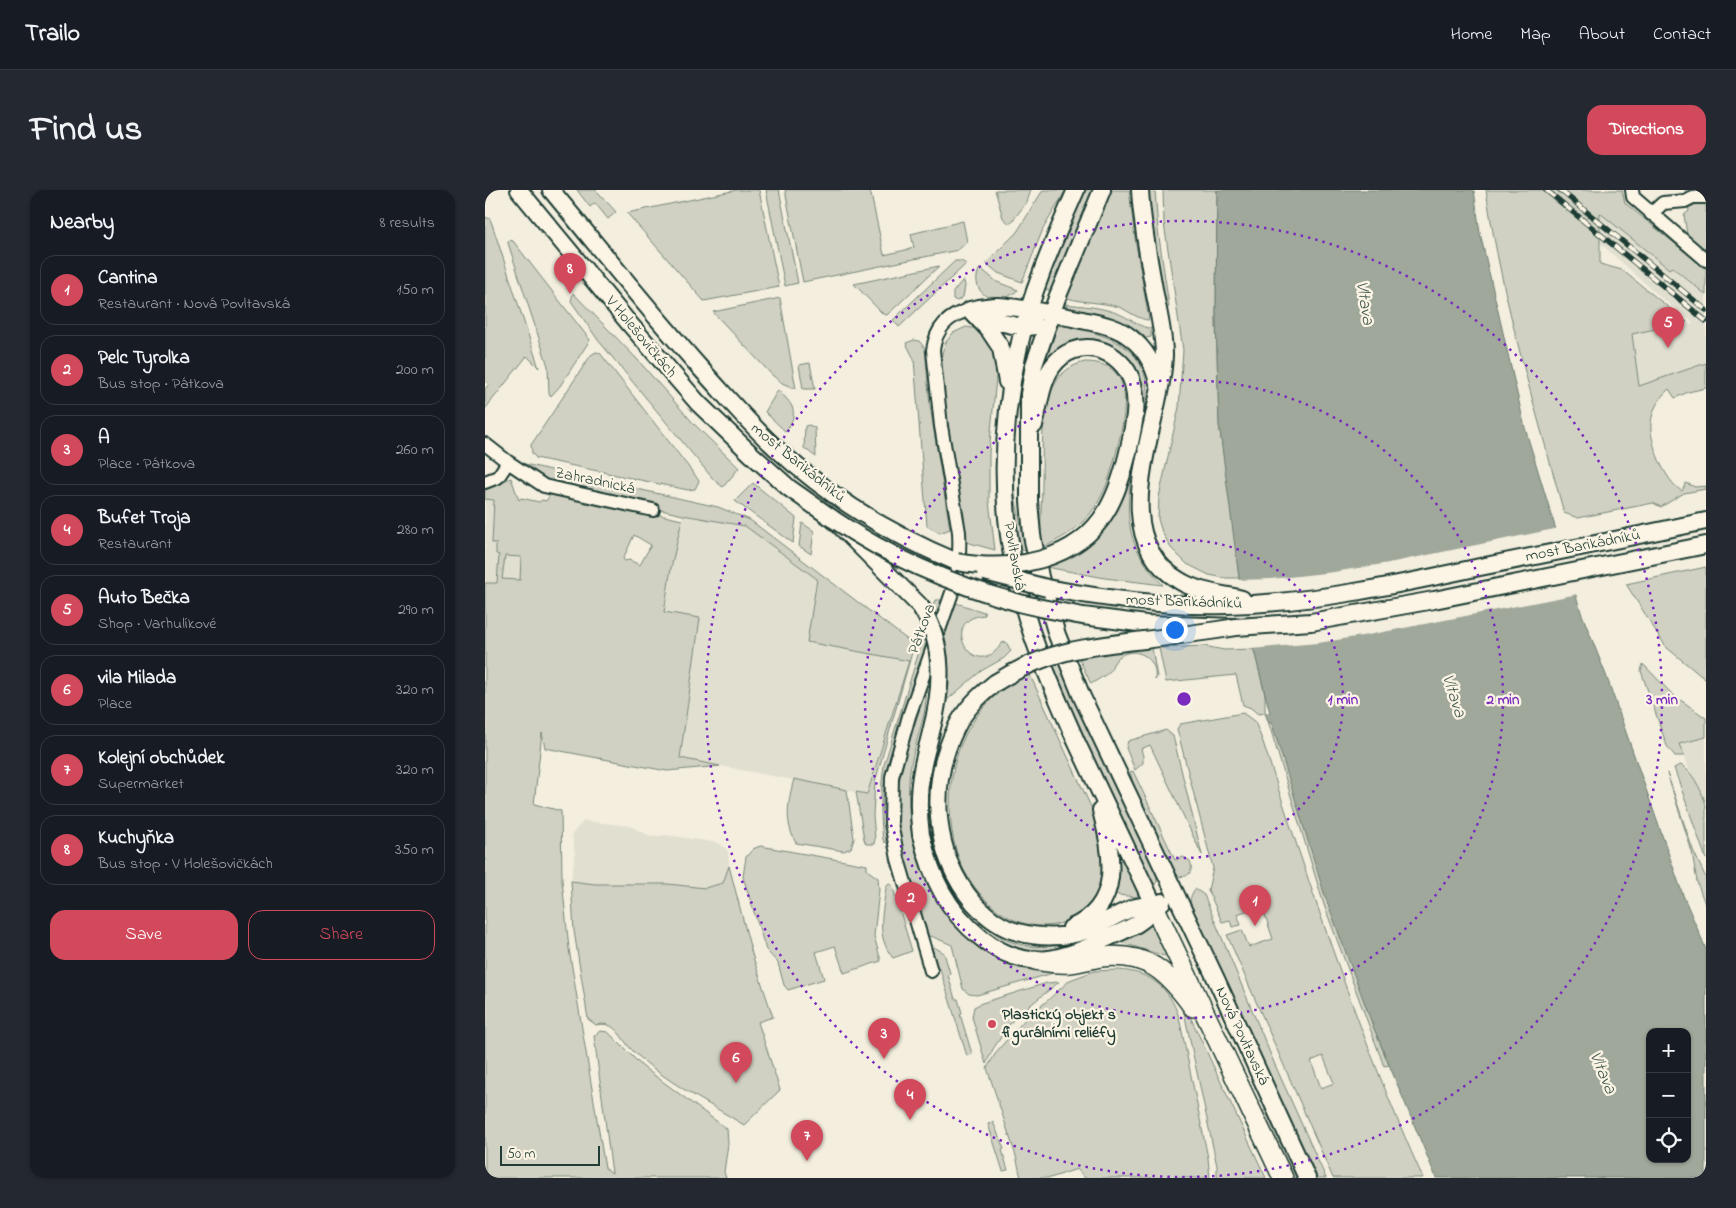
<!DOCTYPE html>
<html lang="en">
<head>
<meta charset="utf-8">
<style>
	:root { --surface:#171b24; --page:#242831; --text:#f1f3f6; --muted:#9ea1a6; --line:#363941; --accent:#d1495b }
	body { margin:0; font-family:"Indie Flower",sans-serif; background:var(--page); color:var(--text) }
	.controls { position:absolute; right:15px; bottom:15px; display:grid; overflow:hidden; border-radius:10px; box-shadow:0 1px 4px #0004 }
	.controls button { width:45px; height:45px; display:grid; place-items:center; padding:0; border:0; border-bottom:1px solid var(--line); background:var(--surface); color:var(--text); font:25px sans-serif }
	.scale { position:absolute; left:15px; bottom:12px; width:100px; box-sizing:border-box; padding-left:5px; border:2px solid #1f3d34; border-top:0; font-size:14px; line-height:18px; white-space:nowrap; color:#1f3d34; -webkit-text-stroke:4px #fcf5e5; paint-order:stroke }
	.you { position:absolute; left:689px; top:439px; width:18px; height:18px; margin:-12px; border:4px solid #fff; border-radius:50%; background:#1a73e8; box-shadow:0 0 0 8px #1a73e833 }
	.badge { display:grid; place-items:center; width:32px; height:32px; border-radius:50%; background:var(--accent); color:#fff; font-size:16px; font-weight:700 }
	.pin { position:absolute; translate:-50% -41px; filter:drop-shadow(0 1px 2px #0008) }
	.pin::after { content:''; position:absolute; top:26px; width:18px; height:15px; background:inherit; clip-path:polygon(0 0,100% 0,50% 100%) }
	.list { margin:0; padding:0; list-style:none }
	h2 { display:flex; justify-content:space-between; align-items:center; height:65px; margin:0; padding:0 20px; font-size:21px }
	h2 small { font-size:16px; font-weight:400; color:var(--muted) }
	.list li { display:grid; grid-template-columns:32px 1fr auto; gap:15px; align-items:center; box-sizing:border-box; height:70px; margin:0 10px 10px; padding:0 10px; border:1px solid var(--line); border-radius:15px }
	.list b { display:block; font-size:19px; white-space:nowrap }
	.list p { margin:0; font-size:16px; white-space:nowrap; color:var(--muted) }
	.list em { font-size:16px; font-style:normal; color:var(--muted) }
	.actions { display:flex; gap:10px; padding:15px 20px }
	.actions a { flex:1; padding:11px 0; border:1px solid var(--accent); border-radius:15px; text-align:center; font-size:18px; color:var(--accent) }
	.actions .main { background:var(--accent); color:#fff }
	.icon { flex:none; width:28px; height:28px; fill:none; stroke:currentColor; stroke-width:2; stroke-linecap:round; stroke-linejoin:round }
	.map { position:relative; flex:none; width:1221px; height:988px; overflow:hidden; border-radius:15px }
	header { display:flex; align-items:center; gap:30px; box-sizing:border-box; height:70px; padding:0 25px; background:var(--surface); border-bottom:1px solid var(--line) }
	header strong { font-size:24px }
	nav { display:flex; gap:28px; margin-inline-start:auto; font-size:18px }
	.intro { display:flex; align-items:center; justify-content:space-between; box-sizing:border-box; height:120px; padding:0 30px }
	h1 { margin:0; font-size:35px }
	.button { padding:12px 22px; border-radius:15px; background:var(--accent); color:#fff; font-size:18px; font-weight:700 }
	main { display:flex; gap:30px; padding:0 30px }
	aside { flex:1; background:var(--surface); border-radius:15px; box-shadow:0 1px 4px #0004 }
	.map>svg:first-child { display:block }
	.built { fill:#e1dfd0 }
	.green { fill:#d0d1c2; stroke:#78877b; fill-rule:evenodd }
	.water { fill:#a0a89b; stroke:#6c7d72; fill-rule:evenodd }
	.pier { fill:#f3eede }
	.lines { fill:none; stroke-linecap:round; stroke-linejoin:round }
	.minor-casing { stroke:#1f3d34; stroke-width:16 }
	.major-casing { stroke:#1f3d34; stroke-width:20 }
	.highway-casing { stroke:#1f3d34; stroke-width:22 }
	.minor { stroke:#fcf5e5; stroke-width:12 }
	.major { stroke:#fcf5e5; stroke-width:16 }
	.highway { stroke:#fcf5e5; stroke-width:19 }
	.rail-casing { stroke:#1f3d34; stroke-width:5.5 }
	.rail { stroke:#fcf5e5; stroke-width:4; stroke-dasharray:11; stroke-linecap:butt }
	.major-bridge-casing { stroke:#1f3d34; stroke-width:20; stroke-linecap:butt }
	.major-bridge { stroke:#fcf5e5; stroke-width:16 }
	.ring { fill:none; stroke:#7b2cbf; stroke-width:2.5; stroke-dasharray:2.5 5 }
	.poi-dot { fill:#d1495b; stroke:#fcf5e5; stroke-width:2 }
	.labels { text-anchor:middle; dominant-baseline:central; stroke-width:4.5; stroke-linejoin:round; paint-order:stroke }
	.street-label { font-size:16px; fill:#1f3d34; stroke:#fcf5e5 }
	.poi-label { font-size:16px; font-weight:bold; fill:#1f3d34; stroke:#fcf5e5; text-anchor:start }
	.water-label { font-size:18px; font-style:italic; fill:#465d53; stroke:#fcf5e5 }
	.centre { fill:#7b2cbf; stroke:#fcf5e5; stroke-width:2.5 }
	.ring-label { font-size:15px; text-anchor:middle; font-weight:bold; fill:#7b2cbf; stroke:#fcf5e5; stroke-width:4.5; stroke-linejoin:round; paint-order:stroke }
</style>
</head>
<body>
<header>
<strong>Trailo</strong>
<nav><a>Home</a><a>Map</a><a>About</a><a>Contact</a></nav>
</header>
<div class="intro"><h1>Find us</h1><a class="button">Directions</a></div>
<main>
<aside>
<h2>Nearby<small>8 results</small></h2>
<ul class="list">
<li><span class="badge">1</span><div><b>Cantina</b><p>Restaurant · Nová Povltavská</p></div><em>150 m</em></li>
<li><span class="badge">2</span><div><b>Pelc Tyrolka</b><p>Bus stop · Pátkova</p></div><em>200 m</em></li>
<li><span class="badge">3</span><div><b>A</b><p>Place · Pátkova</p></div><em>260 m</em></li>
<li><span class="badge">4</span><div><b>Bufet Troja</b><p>Restaurant</p></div><em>280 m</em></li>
<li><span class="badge">5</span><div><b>Auto Bečka</b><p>Shop · Varhulíkové</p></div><em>290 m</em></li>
<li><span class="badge">6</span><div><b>vila Milada</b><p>Place</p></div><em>320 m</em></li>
<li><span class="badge">7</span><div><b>Kolejní obchůdek</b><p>Supermarket</p></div><em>320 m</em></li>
<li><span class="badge">8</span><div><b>Kuchyňka</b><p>Bus stop · V Holešovičkách</p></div><em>350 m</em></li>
</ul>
<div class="actions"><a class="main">Save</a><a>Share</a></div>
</aside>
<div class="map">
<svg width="1221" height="988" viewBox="0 0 1221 988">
	<rect width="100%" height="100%" fill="#f3eede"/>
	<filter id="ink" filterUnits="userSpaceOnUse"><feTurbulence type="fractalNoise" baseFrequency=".02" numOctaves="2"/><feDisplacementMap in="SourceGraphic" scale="10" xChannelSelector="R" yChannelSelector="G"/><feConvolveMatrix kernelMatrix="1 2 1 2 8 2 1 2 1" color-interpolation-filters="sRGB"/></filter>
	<g filter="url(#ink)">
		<!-- built -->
		<path class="built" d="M1092,0l129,106v67l-67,24 -7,-53 55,-12 4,3 2,-3 -34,-26 -61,-55z
			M26,288l23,67 -6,114 -43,-6v-166z
			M198,325l62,11 72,53 92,82 -43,133 -186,-36 20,-139 -36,-6 7,-45z
			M1221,547v69l-28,-62z
			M99,631l46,5 22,11 14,-2 53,8 9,8 1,15 -6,17 -18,5 -37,-4h-73l-24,-3 4,-27 -3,-20z"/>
		<!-- green -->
		<path class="green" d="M92,0h19l20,22 -8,7 -13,-16 -5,4z
			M252,0h22l20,97 -75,14 -77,-88z
			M281,0h13l19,93 -13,3z
			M300,0h85l14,65 30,-7 -3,-14 52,-13 4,21 -9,8 -155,32z
			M510,0h36l-4,12 -17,22 -7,-6z
			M558,0h23l-23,39 -21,53 -24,-9 -12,-10 31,-31z
			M599,0h8l-41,101 -8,-3z
			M626,0h18l6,48 14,82c-10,0 -20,-9 -30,-13 -17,-5 -35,-4 -52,-9l17,-45z
			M661,0h9l3,40 11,76 -2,4h-3z
			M678,0h54l-1,127 3,107 13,91 7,63h-14l-16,-3 -22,-11 -16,-16 -9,-16 -4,-13 1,-22 20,-90 4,-57 -19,-127z
			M1001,0h136l3,13 81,66v26l-34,-28 -3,2 -69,-56v51l22,6 65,52 -55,12 7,52 67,-23v25l-18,4 -13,6 -6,-9c-10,8 -17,22 -18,34 -2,19 14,59 31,68l4,-8 9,4 11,-1v3l-22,4 -23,14 -8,-4 -75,15 -14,-5c-29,-106 -62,-213 -78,-323z
			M1200,0h21v61l-19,-16 -3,-20 5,-4z
			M0,27l5,2 2,5 47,144 -12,-12 -42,53v-20l4,-5 -4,-3z
			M24,50l4,1 77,99 -30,46 -9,10 -2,-2 -1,-28 -40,-123z
			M470,71h6l5,3 -67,63 -6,-7z
			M454,76l-52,49 -4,-1 -29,-30z
			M495,78l17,14 21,8c-5,4 -11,8 -17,9 -19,2 -30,-15 -21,-31z
			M477,91h2l1,5 -2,11 -6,4 -4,-2v-7z
			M88,103l63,65 58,66 45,44 -16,19 -9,-7 -116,-140 -27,-39z
			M295,108l16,91 -14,-6 -10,-8 -59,-63z
			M580,114c18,2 37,3 54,10 9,3 23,15 32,14v9l-5,1c-20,-21 -49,-24 -76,-28z
			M575,135c53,10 97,23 85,89l-2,-1c1,-15 0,-31 -7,-45 -4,-7 -9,-12 -15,-17 -23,-19 -48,-14 -70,3h-3l10,-28z
			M481,137l7,1 7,3 13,14 4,22 -8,86v48l6,49 -29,-8 -22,-137 -3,-41 1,-11 4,-11 7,-9z
			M429,150l5,1 6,7 5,58 20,123 -10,4 -13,-7 -13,-167 -8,-16z
			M111,162l4,1 94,121 5,7 -4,8 -7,1 -152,-32 -4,-5 -1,-8 60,-90z
			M600,172c51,0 41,49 33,83 -6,25 -12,50 -29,70 -13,16 -29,24 -47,33 -3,-23 0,-43 0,-66 1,-31 -3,-70 13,-98 7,-13 17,-19 30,-22z
			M325,173l5,26h-12l-4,-24z
			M293,200c16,16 21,21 8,42l-21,-20z
			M324,235l6,3 1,29 -12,-9 1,-22z
			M35,273l198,44 32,13 159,121 4,8 -38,133 -2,33 2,24 -1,5h-8l-2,-5 -8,-47 11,2 42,-133 -102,-19 10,-63 -72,-53 -62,-11 -119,-27 -35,-17z
			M647,280c-8,50 -5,77 31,115l-58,-7 -59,-11c52,-21 69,-45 86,-97z
			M26,288l8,22 2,-2 18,4 3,-2 4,1 4,-6 74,12 58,13 -11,48 -7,44 36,6 -20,140 40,8 -53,5 -122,-23 -3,-15 -8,71 27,7 1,69 7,69 36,219 7,5 -18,-137 6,-5 8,1 35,35 84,62 1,15 -4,28 2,6h-241v-595h12l2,-28 -3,-1v-11h-4l2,-43 -9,-1v-12zM149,345l17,10 -11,20 -11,-5 -4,1 -2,-2zM20,366l16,1 -1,23 -18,-1z
			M268,293l43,35 -3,25 -58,-42z
			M530,306l11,54 -7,1 -6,-54z
			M317,333l12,8 -3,23 -12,-8z
			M1221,377v113l-40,-33 -40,-63z
			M450,410h6l-55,171c-2,15 -4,29 -3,44 1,9 5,19 2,28l-2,-3c-3,-25 -3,-49 1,-75z
			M471,413l28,9 1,3c-49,3 -10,71 17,28l4,-1 5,9 -7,7 -23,13 -34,29 2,-16 -1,-28 -4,-19z
			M719,456l20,4 30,-1 11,46v18l-7,1 -7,-6 -8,-3 -7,-30 -70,7 -7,-34z
			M667,458l5,29 -2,3c1,-10 -1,-18 -10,-24 -10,-7 -25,-4 -31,7 -2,2 -2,5 -3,7 -4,5 -14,10 -20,14l-13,-28z
			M574,472l98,214v6l-2,2 -3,-1 -101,-218z
			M1158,474l29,30 34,24v19l-27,7 5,12h-9l-8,-10 -26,-75z
			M544,483l63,136c5,15 15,48 13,63 -3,18 -14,37 -31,46 -51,27 -104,-19 -118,-68 -7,-25 -8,-57 -2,-83 9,-42 37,-76 75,-94z
			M442,498c-1,8 -1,18 -3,26 -5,22 -14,44 -15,67 -4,65 18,126 72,164 15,11 29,19 47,23 15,2 31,0 46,-1l-97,28 -8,-1 -6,-5 -11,-44 -21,-9 -2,1c-14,-46 -36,-98 -31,-146 4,-36 18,-70 29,-103z
			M758,523l12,9 8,20c48,147 96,295 160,436h-90l-106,-243 15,-5 7,17 24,-8 -11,-33 -25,8 4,11 -9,2 -2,-7 -8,2 -14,-32 5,-22 -36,-139 3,-5zM838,866l11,27 -13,5 -10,-27z
			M783,531l4,3 101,302 16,39 -5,1 -60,-161z
			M681,540l7,6 29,119 -52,-110 -9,4 2,7v7l-8,7 -9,-22 2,-7z
			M1195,575c11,3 25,31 26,42 0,17 0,35 0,52l-32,-91z
			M648,581l42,89 8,-3 7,4c4,9 -1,18 -12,15l-5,-6 -39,-83 -4,-15z
			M1182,583l26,77 13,28v29l-9,-25 -5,-30z
			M309,589l53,11 7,49 -3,9 -7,3 -48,-8c-12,-21 -8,-42 -2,-64z
			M275,656l107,19v5l11,8 1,12 -5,46 7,25 -37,12 -9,-27 -19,6 8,27 -36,11 -4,-5 -6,-22 -12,-13 -23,-73 3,-20 7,-8z
			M636,670l3,1 14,31v4l-2,1 -18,-2 -3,-2 2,-30z
			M244,676l23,88 21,63 -15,5 22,68 -36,35c-37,-23 -79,-43 -110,-73 -14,-13 -17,-32 -38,-27l-8,-6 -14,-88 -3,-50 24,3h73l37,4 18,-5z
			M404,694l3,1 20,66 -19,7c-18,-22 -10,-45 -7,-71z
			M710,699l9,6 71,170 51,113h-9l-124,-263c-3,-10 -5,-17 2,-26z
			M658,723l-63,33 -38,6 -14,-1 -24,-8 -9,-5 -22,-18 3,-3c9,8 19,18 31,23 46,20 93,-10 136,-27z
			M666,733l2,1 14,29 -3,3 -44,-14v-2z
			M449,757l10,6 6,20 -2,2 7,24h3l4,14 -2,1 12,40 -5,2 -27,-87h-2l-6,-21z
			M634,780c31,2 50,17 60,47l29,141 2,20h-125l-8,-9 -27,9h-29l-5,-22 -29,-88 10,-17 30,-34 20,-16 23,-21 24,-9z
			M574,792l-45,36 -21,31 -7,15 -14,-47 2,-10 8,-4 65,-20z
			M702,820l79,168h-49v-12l-33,-154z
			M781,920l33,68h-8l-30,-66z
			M508,932l11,27 -2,1 6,20 -5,1 -15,-47z"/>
		<!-- water -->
		<path class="water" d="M732,0h257l6,43 45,195 56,184 25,63 77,220 23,54v229h-270l-1,-3 -62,-149 -48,-130 -53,-172 -4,-3 -3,-8h5l-27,-105 -24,-184 -3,-106zM1165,842h37v127h-37z"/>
		<!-- pier -->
		<path class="pier" d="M1074,338l19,66 -210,41 -50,8 -67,6 -10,-41 -4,-28 34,-1 63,-7 55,-9z"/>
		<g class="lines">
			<defs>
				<path id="minor" d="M1147,0l1,7 73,63
					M1166,24l12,-11 22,-2 8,-4h13
					M0,254l23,18 36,24 109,24
					M0,292l13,-5 10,-15
					M446,781l-33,-112 -7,-36 1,-46 17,-61 46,-132c4,-18 5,-34 4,-52l-18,-106 -8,-76c3,-22 15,-35 37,-40"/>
				<path id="major" d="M34,0l109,132 70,81 53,51 38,34 44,31 87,87
					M66,0c50,60 99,122 151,180 25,27 48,55 76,80 52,47 114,85 179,112
					M591,0c-23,52 -46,105 -58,161 -16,71 -18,143 -4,215 11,61 37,119 62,175 26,55 52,110 78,165
					M617,0l-45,108 -23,67 -5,29v107l3,34 8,42 17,58 25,62 134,282 91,199
					M655,0c2,35 9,70 15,105 4,20 9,40 9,60 -2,69 -63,180 16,226 18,11 42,13 62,18
					M485,120c9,-2 17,-4 27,-4 25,1 51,7 76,12 20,5 41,6 58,20 14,11 23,27 27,45
					M485,120l19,20 12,18 6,34
					M491,123c17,7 40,16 59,13
					M549,235c5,-18 7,-42 18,-58 23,-33 70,-20 81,17 6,22 0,43 -4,64
					M562,398c59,11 119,19 180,17 86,-2 170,-20 253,-38 76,-15 151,-30 226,-46
					M598,426l63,8 90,3 75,-5 123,-22 272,-55
					M510,493c-16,13 -30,26 -39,45 -28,56 -23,127 18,175 12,13 27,25 44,29 20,6 48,6 67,-1 17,-7 32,-17 48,-23 10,-4 20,-1 29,-6
					M436,645c5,20 11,39 21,57 17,31 56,69 95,68 24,-1 47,-10 68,-21 17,-8 41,-15 49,-33
					M586,738c53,-23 41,-74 30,-118"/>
				<path id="highway" d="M669,716l129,272
					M550,770c12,2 23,4 35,3 10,-1 20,-4 31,-6 46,-5 67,15 92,50"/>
			</defs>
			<!-- minor casing -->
			<use href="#minor" class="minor-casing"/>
			<!-- major casing -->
			<use href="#major" class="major-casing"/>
			<!-- highway casing -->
			<use href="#highway" class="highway-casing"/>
			<!-- minor -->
			<use href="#minor" class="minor"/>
			<!-- major -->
			<use href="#major" class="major"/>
			<!-- highway -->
			<use href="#highway" class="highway"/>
			<defs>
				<path id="rail" d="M1061,0l160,131
					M1075,0l146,120"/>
			</defs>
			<!-- rail casing -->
			<use href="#rail" class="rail-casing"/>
			<!-- rail -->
			<use href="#rail" class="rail"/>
			<defs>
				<path id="major-bridge" d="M348,329c56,38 118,65 183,83 22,6 45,10 67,14
					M472,372c54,10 120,0 150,-52 11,-19 17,-40 22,-62
					M500,382l62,16
					M435,416c26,38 22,84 11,126 -3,13 -7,25 -9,38 -4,21 -4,43 -1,65
					M510,493c52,-33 91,-36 149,-43 31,-4 61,-8 92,-13"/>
			</defs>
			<!-- major-bridge casing -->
			<use href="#major-bridge" class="major-bridge-casing"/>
			<!-- major-bridge -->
			<use href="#major-bridge" class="major-bridge"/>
		</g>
	</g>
	<!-- distance rings -->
	<g class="ring">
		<circle cx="699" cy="509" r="159"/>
		<circle cx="699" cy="509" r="319"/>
		<circle cx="699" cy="509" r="478"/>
	</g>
	<!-- markers -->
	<circle class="poi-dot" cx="507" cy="834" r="5"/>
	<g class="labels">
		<!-- street labels -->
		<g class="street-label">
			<text transform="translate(156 147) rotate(50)">V Holešovičkách</text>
			<text transform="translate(313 273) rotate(39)">most Barikádníků</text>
			<text transform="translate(110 291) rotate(12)">Zahradnická</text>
			<text transform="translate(1098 356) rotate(-11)">most Barikádníků</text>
			<text transform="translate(529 366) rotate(80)">Povltavská</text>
			<text transform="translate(699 412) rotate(2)">most Barikádníků</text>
			<text transform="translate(437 439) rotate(-70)">Pátkova</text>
			<text transform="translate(757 846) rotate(65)">Nová Povltavská</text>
		</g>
		<!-- poi labels -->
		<g class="poi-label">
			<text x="517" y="825">Plastický objekt s<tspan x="517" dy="18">figurálními reliéfy</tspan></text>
		</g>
		<!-- water labels -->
		<g class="water-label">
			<text transform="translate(879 113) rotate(81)">Vltava</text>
			<text transform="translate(968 506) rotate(72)">Vltava</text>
			<text transform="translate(1117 883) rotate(67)">Vltava</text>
		</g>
	</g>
	<circle cx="699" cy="509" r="8" class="centre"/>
	<g class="ring-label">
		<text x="858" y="514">1 min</text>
		<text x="1018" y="514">2 min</text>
		<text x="1177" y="514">3 min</text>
	</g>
</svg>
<div class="controls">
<button>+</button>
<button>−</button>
<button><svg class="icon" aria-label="locate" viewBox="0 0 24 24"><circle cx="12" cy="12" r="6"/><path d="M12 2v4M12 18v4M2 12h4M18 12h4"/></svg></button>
</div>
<div class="scale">50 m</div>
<div class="you"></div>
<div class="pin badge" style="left:770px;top:736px">1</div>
<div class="pin badge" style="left:426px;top:733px">2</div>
<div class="pin badge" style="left:399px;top:869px">3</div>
<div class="pin badge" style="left:425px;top:930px">4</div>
<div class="pin badge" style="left:1183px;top:158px">5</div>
<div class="pin badge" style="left:251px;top:893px">6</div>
<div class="pin badge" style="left:322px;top:971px">7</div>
<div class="pin badge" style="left:85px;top:104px">8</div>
</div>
</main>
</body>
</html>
